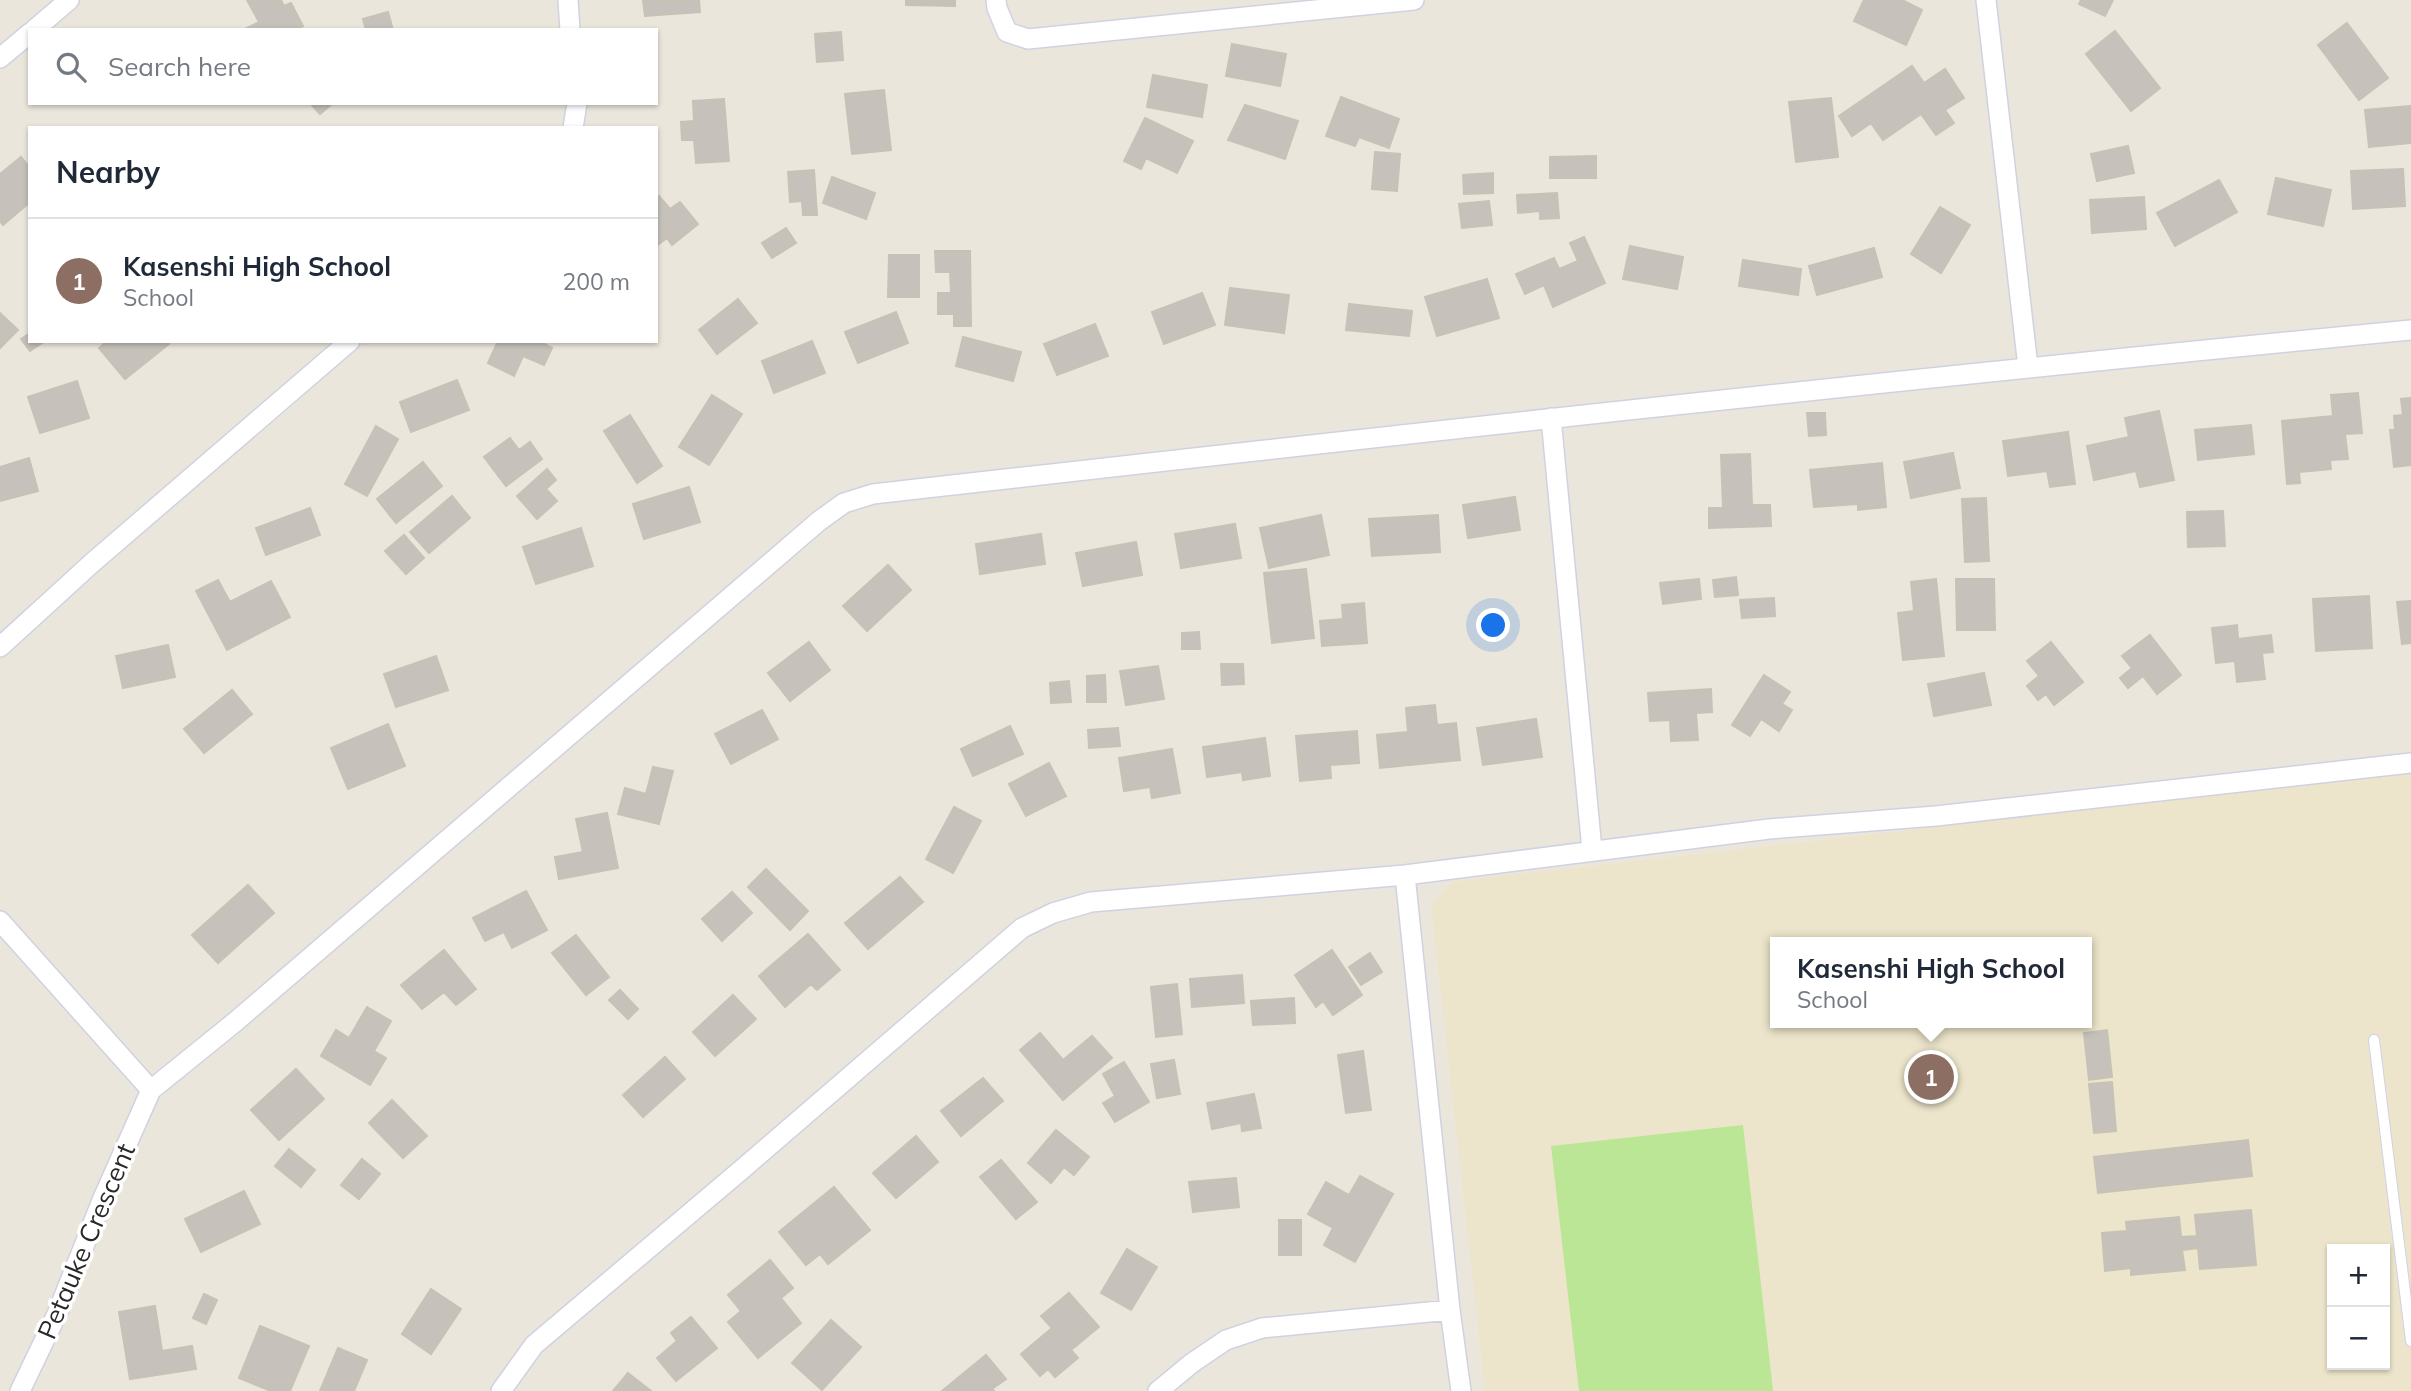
<!DOCTYPE html>
<html lang="en">
<head>
<meta charset="utf-8">
<style>
	:root { --surface:#fff; --page:#f6f6f7; --text:#1f2937; --muted:#747a83; --line:#e0e1e3; --accent:#7c3aed }
	body { margin:0; font-family:Mulish,sans-serif; background:var(--page); color:var(--text) }
	.controls { position:absolute; right:21px; bottom:21px; display:grid; overflow:hidden; border-radius:0px; box-shadow:0 2px 5px #0004 }
	.controls button { width:63px; height:63px; display:grid; place-items:center; padding:0; border:0; border-bottom:2px solid var(--line); background:var(--surface); color:var(--text); font:35px sans-serif }
	.you { position:absolute; left:1494px; top:626px; width:24px; height:24px; margin:-18px; border:5px solid #fff; border-radius:50%; background:#1a73e8; box-shadow:0 0 0 10px #1a73e833 }
	.badge { display:grid; place-items:center; width:46px; height:46px; border-radius:50%; background:var(--accent); color:#fff; font-size:23px; font-weight:700 }
	.pin { position:absolute; translate:-50% -50%; border:4px solid #fff; box-shadow:0 2px 7px #0006 }
	.popup { position:absolute; left:1770px; top:937px; width:322px; height:91px; box-sizing:border-box; display:grid; place-content:center; border-radius:0px; background:var(--surface); filter:drop-shadow(0 2px 5px #0005); font-size:23px; white-space:nowrap; color:var(--muted) }
	.popup b { font-size:26px; color:var(--text) }
	.popup::after { content:''; position:absolute; left:50%; top:100%; margin-left:-14px; border:14px solid transparent; border-top-color:var(--surface) }
	.list { margin:0; padding:0; list-style:none }
	h2 { display:flex; justify-content:space-between; align-items:center; height:91px; margin:0; padding:0 28px; font-size:30px }
	h2 small { font-size:23px; font-weight:400; color:var(--muted) }
	.list li { display:grid; grid-template-columns:46px 1fr auto; gap:21px; align-items:center; box-sizing:border-box; height:126px; padding:0 28px; border-top:2px solid var(--line) }
	.list b { display:block; font-size:26px; white-space:nowrap }
	.list p { margin:0; font-size:23px; white-space:nowrap; color:var(--muted) }
	.list em { font-size:23px; font-style:normal; color:var(--muted) }
	.icon { flex:none; width:38px; height:38px; fill:none; stroke:currentColor; stroke-width:2; stroke-linecap:round; stroke-linejoin:round }
	.map { position:relative; flex:none; width:2411px; height:1391px; overflow:hidden }
	.search { position:absolute; background:var(--surface); box-shadow:0 2px 5px #0004; left:28px; top:28px; width:630px; height:77px; display:flex; align-items:center; gap:18px; box-sizing:border-box; padding:0 24px; border-radius:0px; color:var(--muted); font-size:26px }
	.panel { position:absolute; background:var(--surface); box-shadow:0 2px 5px #0004; left:28px; top:126px; width:630px; height:217px; border-radius:0px }
	.map>svg:first-child { display:block }
	.education { fill:#ece5cb; fill-rule:evenodd }
	.pitch { fill:#bbe695 }
	.building { fill:#c6c2bb; stroke:#c6c2b5; stroke-width:2 }
	.lines { fill:none; stroke-linecap:round; stroke-linejoin:round }
	.lane-casing { stroke:#d0d2e1; stroke-width:12 }
	.street-casing { stroke:#d0d2e1; stroke-width:22 }
	.lane { stroke:#fff; stroke-width:10 }
	.street { stroke:#fff; stroke-width:19 }
	.labels { text-anchor:middle; dominant-baseline:central; stroke-width:7; stroke-linejoin:round; paint-order:stroke }
	.street-label { font-size:26px; fill:#292929; stroke:#fff }
</style>
</head>
<body>
<div class="map">
<svg width="2411" height="1391" viewBox="0 0 2411 1391">
	<rect width="100%" height="100%" fill="#ebe6db"/>
	<!-- education -->
	<path class="education" d="M2411,773v618h-926l-54,-486 21,-23zM1775,942h312v81h-312zM2332,1249h53v116h-53z"/>
	<!-- pitch -->
	<path class="pitch" d="M1743,1125l30,266h-194l-28,-245z"/>
	<!-- building -->
	<path class="building" d="M247,0h34l3,6 7,-3 12,23 -8,4h-52l16,-8z
		M643,0h56l1,12 -55,4z
		M906,0h49v6l-49,-1z
		M1864,0h38l20,10 -16,35 -52,-24z
		M2081,0h32l-8,16 -26,-12z
		M388,12l5,18h-27l-3,-11z
		M2347,23l41,55 -29,22 -41,-55z
		M2115,31l45,57 -29,23 -45,-57z
		M841,32l2,28 -26,2 -2,-28z
		M1232,44l54,10 -6,32 -54,-10z
		M1912,66l12,17 21,-14 19,29 -19,12 9,13 -18,12 -15,-21 -38,26 -12,-17 -19,13 -13,-20z
		M1153,75l54,10 -5,32 -55,-10z
		M884,90l7,60 -39,4 -7,-60z
		M1341,97l58,22 -10,29 -30,-11 -4,9 -29,-10z
		M1831,98l7,59 -42,5 -7,-60z
		M724,99l5,62 -33,2 -2,-23h-12l-1,-18 13,-1 -1,-20z
		M310,103h23l-13,11z
		M1245,105l53,16 -13,38 -57,-19z
		M2411,106v37l-42,4 -4,-37z
		M1145,118l48,23 -16,32 -31,-15 -5,11 -17,-8z
		M2128,146l6,27 -37,8 -6,-27z
		M1375,152l25,2 -3,37 -25,-2z
		M1596,156v22h-46v-21z
		M21,157l9,11v34l-27,23 -3,-4v-47z
		M2403,169l2,37 -52,3 -2,-38z
		M814,170l3,45h-14l-1,-14 -12,1 -2,-30z
		M1493,173v20l-29,1 -1,-19z
		M832,177l43,16 -9,26 -43,-16z
		M2276,178l55,12 -8,36 -55,-12z
		M2219,180l18,32 -62,34 -18,-33z
		M1557,193l2,25 -19,1v-8l-22,2 -1,-18z
		M659,196l11,13 10,-7 18,22 -26,21 -5,-7 -11,8v-48z
		M2144,197l2,32 -54,4 -2,-33z
		M1489,201l3,24 -30,3 -3,-24z
		M1940,207l30,18 -29,48 -30,-19z
		M786,228l10,15 -24,15 -10,-15z
		M1584,237l21,46 -52,24 -9,-22 -19,9 -9,-20 38,-16 5,11 19,-8 -8,-18z
		M1630,246l53,11 -6,32 -54,-10z
		M1874,248l8,29 -65,18 -8,-29z
		M935,251h35l1,75h-17v-12h-16v-21h13l-1,-21h-14z
		M889,255h30v42h-31z
		M1743,260l58,9 -3,26 -59,-9z
		M1487,279l12,39 -62,18 -12,-39z
		M1230,288l59,7 -5,38 -59,-8z
		M1202,293l13,32 -51,19 -12,-32z
		M738,299l19,24 -40,31 -18,-24z
		M1349,304l63,7 -3,25 -63,-6z
		M896,312l12,31 -50,20 -13,-31z
		M0,313l18,17 -18,18z
		M1095,324l13,32 -51,19 -13,-31z
		M30,333v8h15l-15,10 -9,-12z
		M963,337l58,15 -8,29 -57,-15z
		M107,341h59l3,3 -44,35 -26,-31z
		M498,341h41l13,7 -8,17 -21,-9 -9,20 -26,-13z
		M812,341l13,32 -51,20 -12,-32z
		M457,380l12,30 -58,22 -11,-30z
		M77,381l12,37 -49,15 -12,-36z
		M2358,393l4,40 -17,1 3,25 -18,1 1,9 -32,3 1,11 -13,1 -5,-63 51,-5 -2,-21z
		M712,395l30,19 -33,51 -30,-18z
		M2411,398v67l-17,2 -4,-37h5l-1,-14 9,-1 -2,-16z
		M2159,411l15,69 -34,7 -4,-16 -42,9 -7,-34 42,-9 -4,-19z
		M1807,413h18l1,22 -17,1z
		M630,415l32,51 -25,17 -33,-52z
		M2251,425l3,29 -56,6 -3,-30z
		M376,426l22,13 -31,57 -22,-12z
		M2068,432l7,52 -25,3 -3,-16 -39,5 -5,-35z
		M510,438l9,12 11,-8 12,17 -36,27 -22,-29z
		M1953,453l7,35 -49,10 -7,-36z
		M1750,454l2,51h18l1,21 -62,2v-20h14l-2,-53z
		M29,458l9,33 -38,10v-34z
		M423,462l19,24 -46,37 -19,-24z
		M1882,463l4,44 -28,3v-6l-44,3 -4,-37z
		M547,469l9,11 -10,9 11,12 -20,18 -20,-23z
		M689,487l11,35 -56,17 -11,-35z
		M452,496l18,22 -41,35 -19,-21z
		M1515,497l5,33 -52,8 -5,-33z
		M1986,498l3,63 -24,1 -3,-63z
		M310,508l10,27 -54,20 -10,-27z
		M2223,511l2,35 -37,1 -1,-35z
		M1321,515l8,40 -60,13 -9,-40z
		M1438,515l2,37 -68,4 -3,-37z
		M1235,524l6,34 -60,10 -6,-34z
		M581,528l12,38 -57,18 -13,-37z
		M1041,534l4,30 -65,10 -4,-30z
		M404,535l20,23 -18,16 -21,-23z
		M1136,542l6,33 -59,11 -7,-33z
		M888,565l23,25 -44,41 -24,-25z
		M1306,569l8,69 -42,5 -8,-70z
		M1736,577l2,18 -23,2 -2,-17z
		M1699,579l2,20 -38,5 -3,-21z
		M1936,579l8,77 -41,4 -5,-47 16,-2 -3,-29z
		M1956,579h38l1,51h-38z
		M218,580l12,22 41,-21 19,36 -63,33 -31,-59z
		M2369,596l3,52 -56,3 -3,-52z
		M1774,598l1,18 -33,2 -2,-18z
		M2411,601v42l-9,1 -5,-42z
		M1364,603l3,40 -45,3 -2,-25 23,-2 -1,-14z
		M2237,625l1,14 33,-4 2,17 -11,1 3,26 -28,3 -2,-21 -19,2 -4,-35z
		M1199,632l1,17h-18v-16z
		M2150,635l31,40 -24,19 -14,-18 -15,12 -8,-10 12,-10 -10,-12z
		M809,642l21,28 -40,31 -22,-28z
		M2051,642l32,40 -29,23 -8,-11 -8,6 -11,-14 12,-10 -12,-15z
		M168,645l7,32 -52,11 -7,-32z
		M436,656l12,34 -52,17 -12,-33z
		M1221,664h22l1,20 -22,1z
		M1158,666l6,33 -38,6 -6,-34z
		M1984,673l7,32 -57,11 -6,-32z
		M1105,675l1,27h-19v-26z
		M1764,675l26,17 -8,12 10,6 -13,21 -18,-12 -11,17 -18,-11z
		M1069,681l2,21 -20,1 -1,-20z
		M1711,689l1,23 -16,1 2,27 -27,1 -1,-21 -20,1 -2,-28z
		M232,690l20,24 -48,39 -20,-24z
		M1435,705l2,20 19,-2 4,37 -80,8 -3,-33 31,-3 -2,-24z
		M762,710l16,29 -47,25 -16,-30z
		M1536,719l6,38 -59,8 -6,-37z
		M388,724l17,42 -57,23 -17,-41z
		M1010,726l13,28 -50,22 -12,-27z
		M1118,728l2,18 -31,2 -1,-18z
		M1357,731l2,32 -29,2 1,13 -31,3 -4,-45z
		M1265,738l5,38 -27,4 -1,-8 -35,5 -4,-30z
		M1172,749l8,44 -28,5 -2,-11 -26,4 -5,-33z
		M1049,763l17,33 -40,20 -17,-32z
		M653,767l20,4 -14,53 -41,-10 7,-26 21,6z
		M954,807l27,14 -28,52 -27,-14z
		M607,813l11,55 -59,11 -4,-22 28,-5 -7,-33z
		M766,869l42,42 -18,19 -42,-43z
		M900,877l23,25 -55,47 -23,-26z
		M248,885l26,28 -56,50 -26,-28z
		M526,891l21,39 -35,18 -8,-16 -19,9 -12,-23z
		M732,892l20,21 -30,28 -20,-22z
		M808,934l32,36 -23,20 -6,-6 -26,23 -26,-31z
		M576,935l33,42 -23,18 -34,-42z
		M444,950l32,39 -20,16 -12,-13 -22,17 -21,-24z
		M1332,950l30,45 -29,20 -10,-14 -7,6 -21,-32z
		M1370,953l12,19 -21,13 -12,-18z
		M1242,975l2,28 -52,4 -2,-28z
		M1177,984l5,50 -26,3 -5,-50z
		M620,990l18,19 -10,10 -19,-19z
		M733,995l23,24 -41,37 -22,-24z
		M1294,998l1,25 -42,2 -2,-24z
		M367,1007l24,14 -17,30 12,7 -16,27 -49,-29 15,-26 13,8z
		M2107,1030l5,47 -23,3 -5,-47z
		M1040,1033l23,27 29,-24 20,22 -49,42 -43,-50z
		M1363,1051l8,59 -25,3 -8,-58z
		M665,1057l20,22 -42,38 -20,-22z
		M1174,1060l6,34 -23,4 -6,-34z
		M1124,1062l25,40 -34,20 -12,-19 12,-7 -12,-22z
		M296,1069l28,30 -45,41 -28,-30z
		M983,1078l20,23 -42,35 -20,-25z
		M2112,1082l4,49 -22,2 -5,-49z
		M1254,1094l7,34 -19,3 -1,-8 -29,6 -5,-26z
		M392,1100l35,36 -24,22 -34,-35z
		M1056,1130l33,27 -15,18 -10,-8 -13,16 -23,-20z
		M916,1136l22,26 -42,36 -23,-25z
		M2248,1140l4,36 -154,17 -4,-36z
		M289,1149l26,21 -14,17 -26,-21z
		M362,1159l18,15 -21,25 -18,-14z
		M1001,1160l36,42 -21,17 -36,-42z
		M1360,1176l33,18 -38,68 -31,-17 9,-17 -25,-14 18,-32 23,13z
		M1236,1178l3,29 -46,5 -4,-30z
		M834,1187l36,43 -42,34 -8,-10 -14,11 -27,-33z
		M244,1191l16,33 -59,28 -16,-33z
		M2251,1210l5,55 -56,4 -2,-21 -16,2 3,20 -54,5v-7l-26,3 -3,-38 25,-2 -1,-9 53,-5 2,20 16,-1 -2,-21z
		M1279,1220h22v35h-22z
		M1127,1249l30,18 -26,43 -30,-17z
		M770,1260l23,28 -12,10 20,25 -43,35 -30,-36 13,-11 -13,-16z
		M431,1289l30,20 -30,45 -29,-20z
		M1069,1293l30,34 -28,23 7,8 -23,19 -7,-8 -8,7 -19,-22 31,-26 -11,-12z
		M204,1294l13,6 -11,24 -13,-6z
		M155,1306l7,45 30,-5 4,23 -66,10 -11,-67z
		M691,1317l26,31 -41,33 -19,-23 20,-17 -6,-8z
		M831,1320l30,27 -39,43 -30,-27z
		M260,1326l49,20 -19,45h-19l-32,-13z
		M338,1348l29,12 -13,31h-34z
		M986,1355l20,24 -14,10 2,2h-52z
		M628,1373l23,18h-38z"/>
	<g class="lines">
		<defs>
			<path id="lane" d="M2374,1040l37,301"/>
			<path id="street" d="M568,0l2,30
				M996,0l1,8 10,24 21,7 386,-39
				M1986,0l42,367
				M34,30l35,-30
				M0,58l30,-25
				M573,128l4,-25
				M1551,418l41,432
				M0,647l92,-84 258,-222
				M1405,875l45,435 11,81
				M0,921l151,169
				M20,1391l37,-77 46,-116 48,-108 84,-68 584,-501 25,-18 29,-9c513,-58 1025,-115 1538,-164
				M501,1391l33,-46 206,-174 282,-243 31,-15 38,-11 314,-27 364,-46 167,-13 475,-53
				M1158,1391l34,-28 34,-23 36,-12 188,-18"/>
		</defs>
		<!-- lane casing -->
		<use href="#lane" class="lane-casing"/>
		<!-- street casing -->
		<use href="#street" class="street-casing"/>
		<!-- lane -->
		<use href="#lane" class="lane"/>
		<!-- street -->
		<use href="#street" class="street"/>
	</g>
	<g class="labels">
		<!-- street labels -->
		<g class="street-label">
			<text transform="translate(86 1241) rotate(-67)">Petauke Crescent</text>
		</g>
	</g>
</svg>
<div class="controls">
<button>+</button>
<button>−</button>
</div>
<div class="you"></div>
<div class="pin badge" style="left:1931px;top:1077px;background:#8d6e63">1</div>
<div class="popup"><b>Kasenshi High School</b>School</div>
<div class="search"><svg class="icon" aria-label="search" viewBox="0 0 24 24"><circle cx="10" cy="10" r="6"/><path d="M15 15l6 6"/></svg>Search here</div>
<section class="panel">
<h2>Nearby<small></small></h2>
<ul class="list">
<li><span class="badge" style="background:#8d6e63">1</span><div><b>Kasenshi High School</b><p>School</p></div><em>200 m</em></li>
</ul>
</section>
</div>
</body>
</html>
